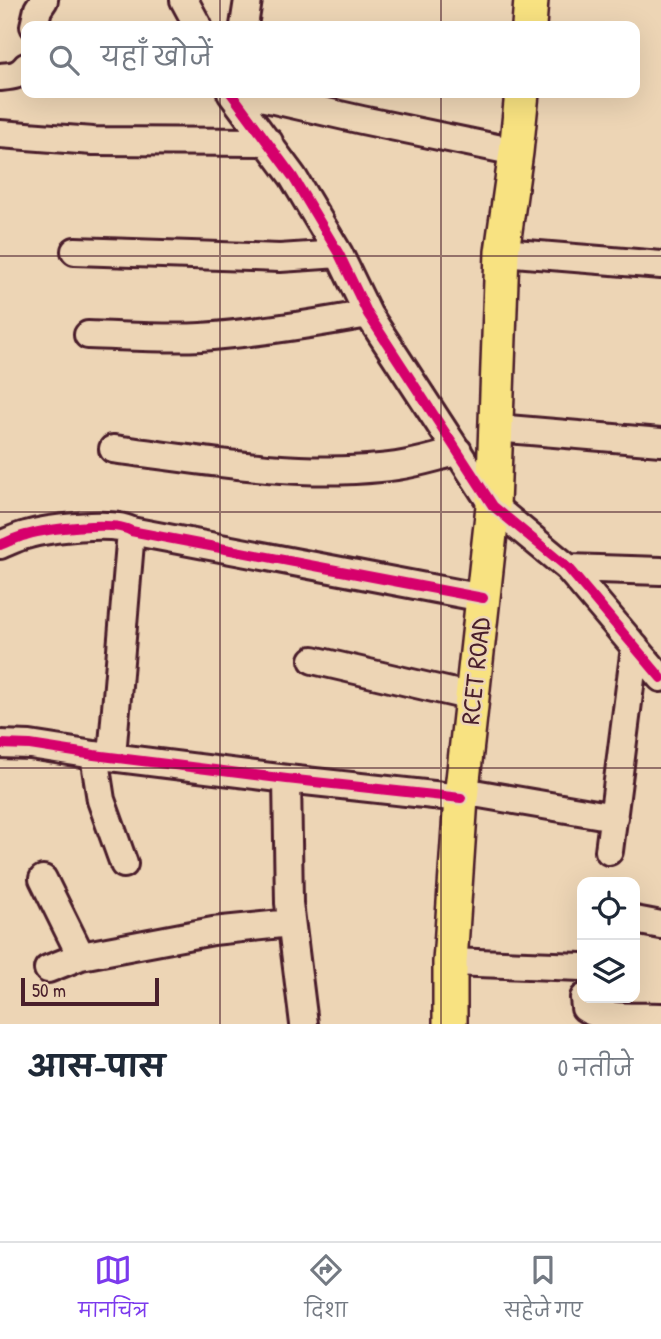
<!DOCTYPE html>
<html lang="hi">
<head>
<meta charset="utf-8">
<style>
	:root { --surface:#fff; --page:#f2f2f3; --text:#1f2937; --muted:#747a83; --line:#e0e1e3; --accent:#7c3aed }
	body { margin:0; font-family:"Patrick Hand","Playpen Sans Deva",sans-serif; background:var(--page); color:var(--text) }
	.controls { position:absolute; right:21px; bottom:21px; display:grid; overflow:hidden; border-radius:14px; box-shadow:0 7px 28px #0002 }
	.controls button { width:63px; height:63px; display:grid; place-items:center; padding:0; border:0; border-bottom:2px solid var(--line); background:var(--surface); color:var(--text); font:35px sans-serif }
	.scale { position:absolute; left:21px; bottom:18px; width:138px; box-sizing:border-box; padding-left:7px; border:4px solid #4a1f2b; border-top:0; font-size:19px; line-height:24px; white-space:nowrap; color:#4a1f2b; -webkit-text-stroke:5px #edd5b5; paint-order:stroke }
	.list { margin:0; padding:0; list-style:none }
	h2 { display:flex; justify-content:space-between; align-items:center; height:91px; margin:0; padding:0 28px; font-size:30px }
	h2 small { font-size:23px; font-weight:400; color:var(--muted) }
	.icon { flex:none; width:38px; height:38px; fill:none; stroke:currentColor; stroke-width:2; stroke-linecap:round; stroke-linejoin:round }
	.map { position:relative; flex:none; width:661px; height:1024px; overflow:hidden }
	.search { position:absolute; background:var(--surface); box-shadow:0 7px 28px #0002; left:21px; right:21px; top:21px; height:77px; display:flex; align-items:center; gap:18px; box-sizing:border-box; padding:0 24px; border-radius:14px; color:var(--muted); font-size:26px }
	.sheet { height:217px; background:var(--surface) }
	nav { display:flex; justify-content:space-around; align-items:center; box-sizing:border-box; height:98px; border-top:2px solid var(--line); background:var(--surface); font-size:19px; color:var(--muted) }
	nav a { display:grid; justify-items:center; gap:4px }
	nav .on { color:var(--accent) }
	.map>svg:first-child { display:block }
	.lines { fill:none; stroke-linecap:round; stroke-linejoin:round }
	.minor-casing { stroke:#4a1f2b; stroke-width:32 }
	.major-casing { stroke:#4a1f2b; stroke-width:38 }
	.minor { stroke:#edd5b5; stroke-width:26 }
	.major { stroke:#f8e281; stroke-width:33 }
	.cycleway-casing { stroke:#edd5b5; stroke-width:15 }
	.cycleway { stroke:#d6006c; stroke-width:10 }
	.grid { fill:none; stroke:#4a1f2b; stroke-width:2; stroke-opacity:0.55 }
	.labels { text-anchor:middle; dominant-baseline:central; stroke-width:5; stroke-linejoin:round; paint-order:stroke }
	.street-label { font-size:26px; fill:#4a1f2b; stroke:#edd5b5 }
</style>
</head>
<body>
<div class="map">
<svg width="661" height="1024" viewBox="0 0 661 1024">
	<rect width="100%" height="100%" fill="#edd5b5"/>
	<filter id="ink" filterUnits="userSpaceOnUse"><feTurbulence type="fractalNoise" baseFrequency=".0143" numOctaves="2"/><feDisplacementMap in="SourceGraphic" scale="14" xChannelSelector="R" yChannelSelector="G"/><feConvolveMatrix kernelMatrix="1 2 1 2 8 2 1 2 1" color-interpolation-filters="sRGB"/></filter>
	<g filter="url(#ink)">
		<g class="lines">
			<defs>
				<path id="minor" d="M184,0l14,26
					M34,26l4,-17 6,-9
					M244,26l4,-26
					M0,77c11,-1 19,-1 26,-10
					M231,93l62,84 46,77 29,60 125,192 75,62 93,110
					M243,93l119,27 154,32
					M0,134l93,7 176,1
					M75,251l205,7 59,-4
					M502,252l159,13
					M88,335c37,1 76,4 113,2 56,-4 112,-13 167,-23
					M496,428l165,14
					M113,449c88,11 178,28 267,19 27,-2 52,-9 78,-17
					M0,545c8,-3 17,-8 26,-10 20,-6 89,-15 105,-4l352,67
					M568,568l93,3
					M313,660l159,37
					M0,744l30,1 64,10 193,24 174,19
					M94,755l7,45 23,64
					M112,756l19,-225
					M287,779l2,124 15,121
					M462,791l152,26
					M609,851l26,-204
					M43,879l38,77
					M635,920l26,5
					M450,962l132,5
					M48,969l33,-13 132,-25 78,-8
					M584,998l1,10c15,12 56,8 76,9"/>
				<path id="major" d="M529,26l2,-26
					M450,1024v-62l11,-164 32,-292 9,-254 14,-100 6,-59"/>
			</defs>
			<!-- minor casing -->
			<use href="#minor" class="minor-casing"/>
			<!-- major casing -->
			<use href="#major" class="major-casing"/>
			<!-- minor -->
			<use href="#minor" class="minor"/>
			<!-- major -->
			<use href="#major" class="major"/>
			<defs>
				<path id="cycleway" d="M231,93l62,84 46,77 29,60 125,192 75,62 93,110
					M0,545c8,-3 17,-8 26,-10 20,-6 89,-15 105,-4l352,67
					M0,744l30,1 64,10 193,24 174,19"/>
			</defs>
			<!-- cycleway casing -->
			<use href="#cycleway" class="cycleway-casing"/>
			<!-- cycleway -->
			<use href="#cycleway" class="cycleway"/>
		</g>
	</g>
	<!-- grid -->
	<path class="grid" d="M220,0v26M441,0v26M220,93v931M441,93v931M0,256h661M0,512h661M0,768h661"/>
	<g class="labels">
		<!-- street labels -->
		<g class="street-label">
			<text transform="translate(475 671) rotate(-84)">RCET ROAD</text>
		</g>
	</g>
</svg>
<div class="controls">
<button><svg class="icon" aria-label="locate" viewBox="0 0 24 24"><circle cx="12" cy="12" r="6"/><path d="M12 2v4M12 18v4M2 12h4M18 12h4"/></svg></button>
<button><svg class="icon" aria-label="layers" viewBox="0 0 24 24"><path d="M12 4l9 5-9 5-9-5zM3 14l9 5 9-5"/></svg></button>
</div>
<div class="scale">50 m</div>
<div class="search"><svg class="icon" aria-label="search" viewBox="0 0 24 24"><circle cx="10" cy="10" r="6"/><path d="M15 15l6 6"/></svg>यहाँ खोजें</div>
</div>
<section class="sheet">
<h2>आस-पास<small>0 नतीजे</small></h2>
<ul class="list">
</ul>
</section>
<nav>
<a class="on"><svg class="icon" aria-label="map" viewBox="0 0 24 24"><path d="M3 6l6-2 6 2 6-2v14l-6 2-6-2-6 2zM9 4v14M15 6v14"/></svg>मानचित्र</a>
<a><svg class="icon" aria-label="directions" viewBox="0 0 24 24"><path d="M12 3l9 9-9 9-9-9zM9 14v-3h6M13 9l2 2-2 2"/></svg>दिशा</a>
<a><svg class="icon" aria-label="saved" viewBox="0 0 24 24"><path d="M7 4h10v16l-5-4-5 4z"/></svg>सहेजे गए</a>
</nav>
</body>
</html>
